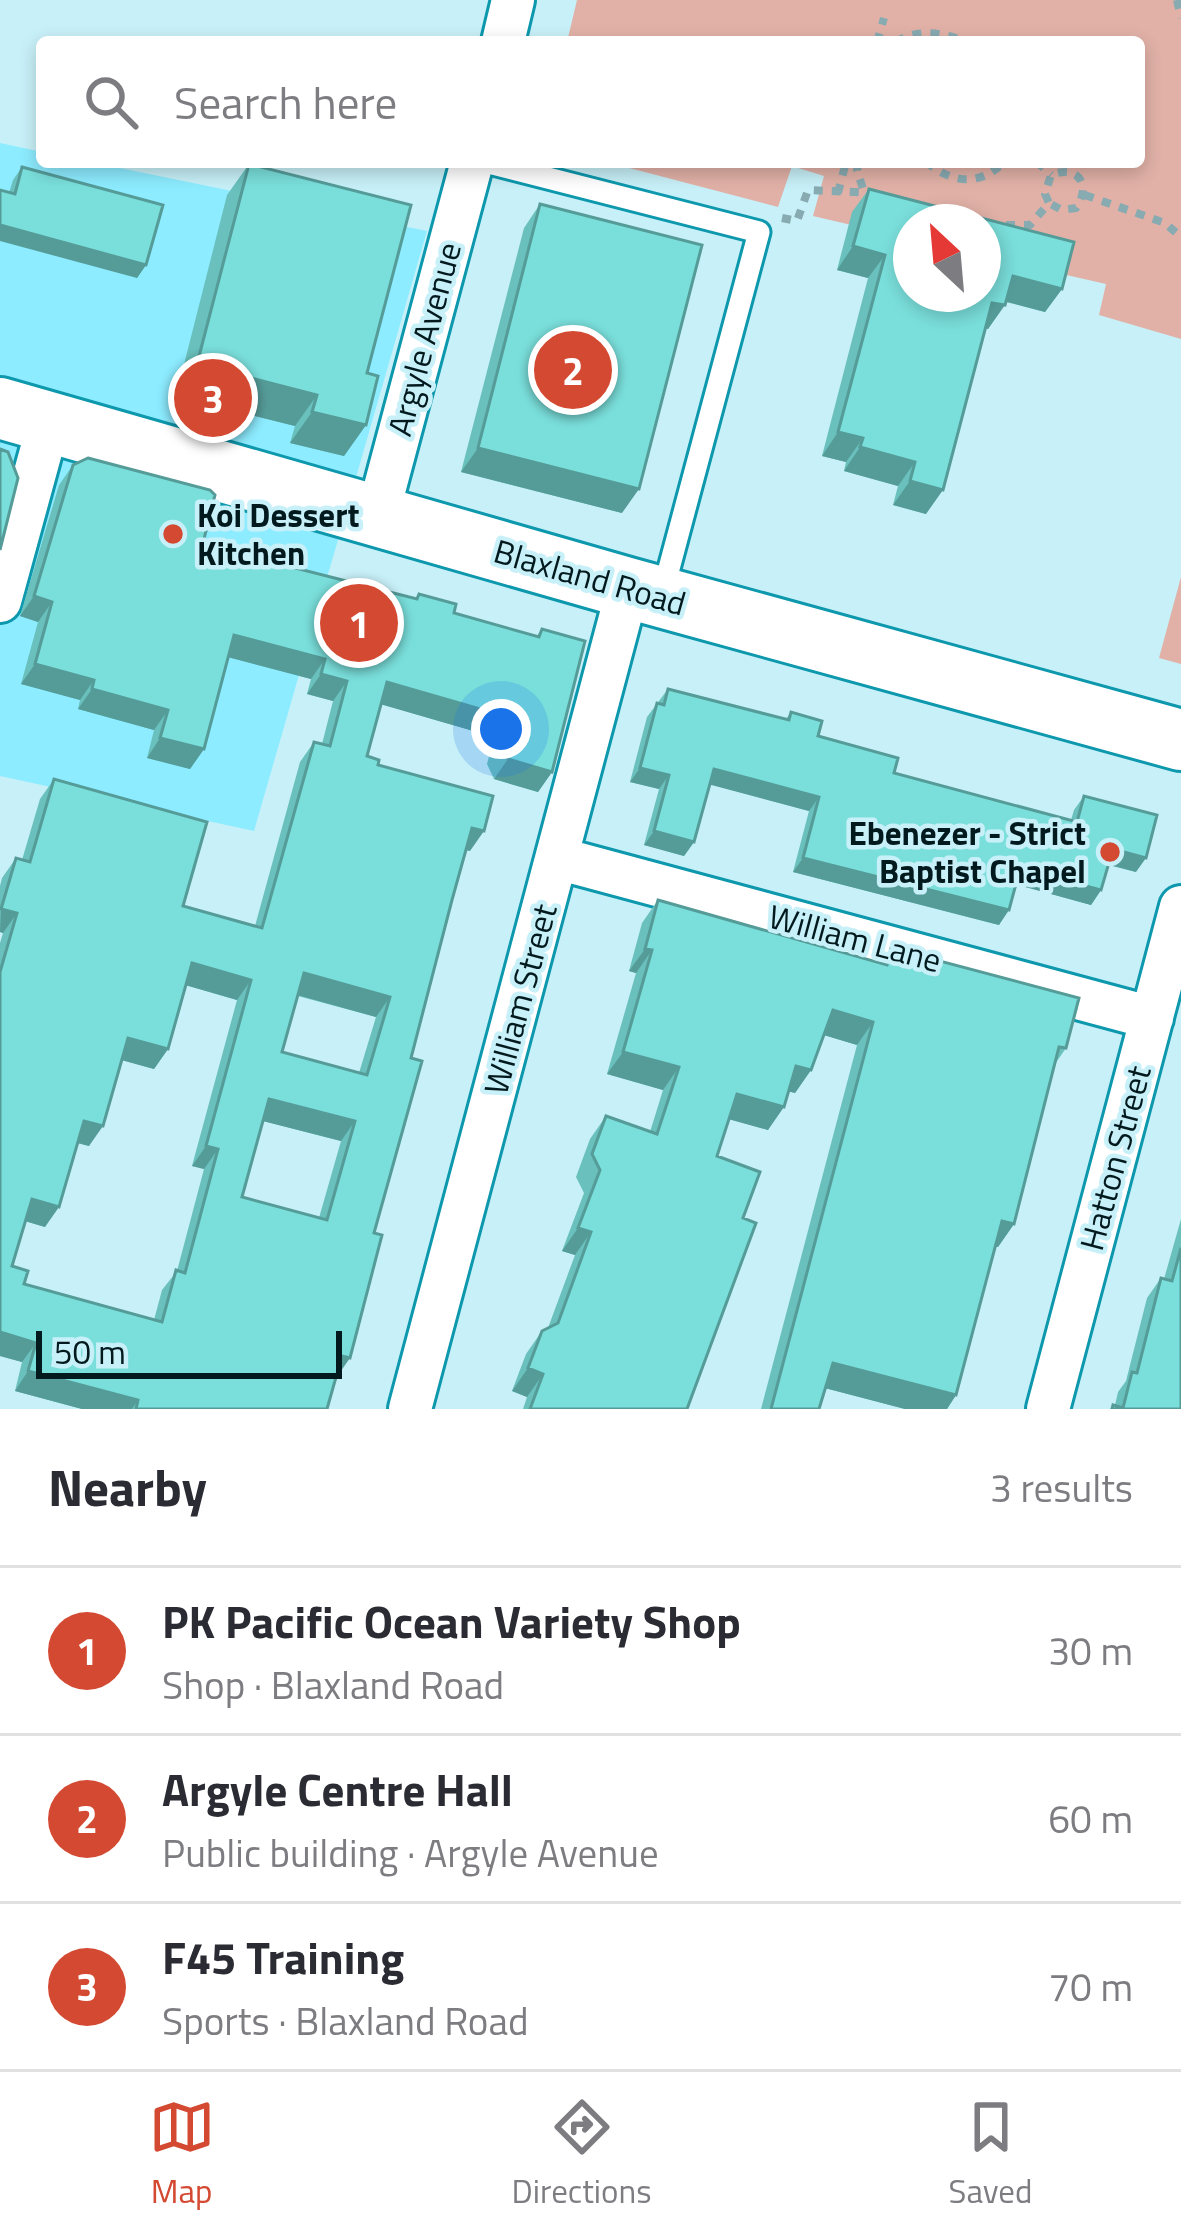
<!DOCTYPE html>
<html lang="en">
<head>
<meta charset="utf-8">
<style>
	:root { --surface:#fff; --page:#f7f7f7; --text:#2b2b33; --muted:#7c7c81; --line:#e1e1e2; --accent:#d44931 }
	body { margin:0; font-family:"Titillium Web",sans-serif; background:var(--page); color:var(--text) }
	.compass { position:absolute; left:893px; top:204px; width:108px; height:108px; border-radius:50%; background:var(--surface); box-shadow:0 6px 18px #0003; rotate:334deg }
	.scale { position:absolute; left:36px; bottom:30px; width:306px; box-sizing:border-box; padding-left:12px; border:6px solid #02191e; border-top:0; font-size:33px; line-height:42px; white-space:nowrap; color:#02191e; -webkit-text-stroke:9px #c8f0f8; paint-order:stroke }
	.you { position:absolute; left:501px; top:729px; width:42px; height:42px; margin:-30px; border:9px solid #fff; border-radius:50%; background:#1a73e8; box-shadow:0 0 0 18px #1a73e833 }
	.badge { display:grid; place-items:center; width:78px; height:78px; border-radius:50%; background:var(--accent); color:#fff; font-size:39px; font-weight:700 }
	.pin { position:absolute; translate:-50% -50%; border:6px solid #fff; box-shadow:0 3px 12px #0006 }
	.list { margin:0; padding:0; list-style:none }
	h2 { display:flex; justify-content:space-between; align-items:center; height:156px; margin:0; padding:0 48px; font-size:51px }
	h2 small { font-size:39px; font-weight:400; color:var(--muted) }
	.list li { display:grid; grid-template-columns:78px 1fr auto; gap:36px; align-items:center; box-sizing:border-box; height:168px; padding:0 48px; border-top:3px solid var(--line) }
	.list b { display:block; font-size:45px; white-space:nowrap }
	.list p { margin:0; font-size:39px; white-space:nowrap; color:var(--muted) }
	.list em { font-size:39px; font-style:normal; color:var(--muted) }
	.icon { flex:none; width:66px; height:66px; fill:none; stroke:currentColor; stroke-width:2; stroke-linecap:round; stroke-linejoin:round }
	.map { position:relative; flex:none; width:1181px; height:1409px; overflow:hidden }
	.search { position:absolute; background:var(--surface); box-shadow:0 6px 18px #0003; left:36px; right:36px; top:36px; height:132px; display:flex; align-items:center; gap:30px; box-sizing:border-box; padding:0 42px; border-radius:12px; color:var(--muted); font-size:45px }
	.sheet { height:660px; background:var(--surface) }
	nav { display:flex; justify-content:space-around; align-items:center; box-sizing:border-box; height:168px; border-top:3px solid var(--line); background:var(--surface); font-size:33px; color:var(--muted) }
	nav a { display:grid; justify-items:center; gap:6px }
	nav .on { color:var(--accent) }
	.map>svg:first-child { display:block }
	.built { fill:#8decff }
	.green { fill:#e1b1a7 }
	.lines { fill:none; stroke-linecap:round; stroke-linejoin:round }
	.lane-casing { stroke:#0d98ad; stroke-width:27 }
	.street-casing { stroke:#0d98ad; stroke-width:48 }
	.secondary-casing { stroke:#0d98ad; stroke-width:66 }
	.path { stroke:#88aab1; stroke-width:8; stroke-dasharray:9 9; stroke-linecap:butt }
	.lane { stroke:#fff; stroke-width:21 }
	.street { stroke:#fff; stroke-width:42 }
	.secondary { stroke:#fff; stroke-width:60 }
	.wall { fill:#69c0bc; fill-rule:evenodd }
	.shaded-wall { fill:#559c99 }
	.building { fill:#7adfdb; stroke:#559c99; stroke-width:3; fill-rule:evenodd }
	.poi-dot { fill:#d44931; stroke:#c8f0f8; stroke-width:4.5 }
	.labels { text-anchor:middle; dominant-baseline:central; stroke-width:9; stroke-linejoin:round; paint-order:stroke }
	.street-label { font-size:33px; fill:#02191e; stroke:#c8f0f8 }
	.poi-label { font-size:33px; font-weight:bold; fill:#02191e; stroke:#c8f0f8; text-anchor:start }
</style>
</head>
<body>
<div class="map">
<svg width="1181" height="1409" viewBox="0 0 1181 1409">
	<rect width="100%" height="100%" fill="#c8f0f8"/>
	<!-- built -->
	<path class="built" d="M0,143l42,9v10h49l336,69 -173,600 -254,-55z"/>
	<!-- green -->
	<path class="green" d="M577,0h604v339l-82,-24 7,-31 -123,-28v-34h-72v17l-98,-23 11,-40 -32,-10 -14,41 -160,-42 521,-3v-120h-572z
		M1181,577v87l-22,-6z"/>
	<g class="lines">
		<defs>
			<path id="lane" d="M485,162l274,70 -96,359"/>
			<path id="street" d="M503,42l10,-42
				M377,517l95,-355
				M0,601l49,-179
				M557,858l595,160
				M410,1409l218,-821
				M1048,1409l133,-502"/>
			<path id="secondary" d="M0,408l628,180 553,152"/>
		</defs>
		<!-- lane casing -->
		<use href="#lane" class="lane-casing"/>
		<!-- street casing -->
		<use href="#street" class="street-casing"/>
		<!-- secondary casing -->
		<use href="#secondary" class="secondary-casing"/>
		<!-- path -->
		<path class="path" d="M1177,0l4,18
			M877,42l7,-24
			M896,42c24,-15 48,-8 73,0
			M859,162l-2,8 6,19
			M926,162c26,21 53,25 78,0
			M1037,162l14,13
			M838,193l8,-31
			M1085,195l80,28 16,14
			M782,218l15,3 11,-31 67,3
			M1006,225h24l19,-22 -4,-9 6,-19c27,-11 41,10 25,33l-14,2 -13,-7"/>
		<!-- lane -->
		<use href="#lane" class="lane"/>
		<!-- street -->
		<use href="#street" class="street"/>
		<!-- secondary -->
		<use href="#secondary" class="secondary"/>
	</g>
	<!-- wall -->
	<path class="wall" d="M249,164l118,209 -1,52 -22,31 -54,-13 5,-17 -119,-30 51,-201z
		M22,167l124,98 -9,13 -128,-85 4,-13z
		M869,189l193,100 -17,23 -39,-10 -18,27 -3,-1 -59,186 -33,-9 5,-19 -54,-15 2,-9 -24,-6 46,-178 -31,-8 15,-58z
		M540,204l82,309 -161,-41 63,-244z
		M73,465l128,86 59,14 4,-5 151,39 4,-5 35,19 82,24 6,-8 10,143 -14,20 -44,-13 -7,-15 7,-27 -113,-33 -14,52 103,95 -4,-1 -14,50 -41,158 -37,175 -47,176h-245l-67,-18 7,-29 -22,-6v-413l3,-10 -3,-1v-46l2,-8 14,-20 6,2 18,-61 14,-20 129,127 72,20 45,-164 14,-20 8,2 11,-43 -26,-7 4,-15 -83,-22 -24,92 -14,20 -43,-11 7,-28 -76,-21 2,-9 -59,-16 17,-62 -18,-6 39,-131zM186,985l51,15 -45,166 12,3 -27,102 -15,19 -8,30 -130,-36 -12,-18 13,-45 20,6 33,-84 11,3 33,-86 32,9 14,-20zM298,996l78,21 -17,56 -77,-21zM263,1121l78,20 -22,77 -77,-21z
		M668,689l118,30 5,-7 27,24 76,37 177,47 3,-10 10,-14 52,76 -28,-7 -7,25 -10,15 -75,-21 -17,41 -206,-53 16,-61 -99,-27 -16,58 -10,14 -40,-11 15,-56 -29,-7 17,-65z
		M658,900l223,63 10,-15 175,100 -11,16 -41,160 -16,23 -3,-1 -39,149 -9,14h-42l-80,-21 -6,21h-58l96,-364 -33,-10 -13,35 -16,23 -7,-2 -20,39 -39,-11 -12,37 26,62 -56,191h-164l4,-12 -15,-6 14,-37 16,-23 6,-3 27,-73 -13,-4 22,-58 -8,-16 14,-38 16,-23 44,16 13,-42 -56,-16 29,-101 -7,-2 13,-48z
		M1181,1219v190h-71l5,-4 3,-13 8,-11 21,-83 14,-20 3,1z"/>
	<!-- shaded-wall -->
	<path class="shaded-wall" d="M0,225l146,40 -9,13 -137,-37z
		M853,246l32,9 -17,23 -31,-8z
		M1013,276l49,13 -17,23 -49,-13z
		M992,303l13,2 -17,24 -13,-3z
		M197,364l120,31 -22,31 -119,-30z
		M312,412l54,13 -22,31 -54,-13z
		M838,432l25,6 -17,24 -24,-6z
		M860,447l55,15 -17,24 -54,-15z
		M478,448l161,41 -17,24 -161,-41z
		M910,481l33,9 -17,24 -33,-9z
		M34,596l18,6 -14,20 -18,-6z
		M234,635l91,24 -14,20 -91,-24z
		M35,664l59,16 -14,20 -59,-16z
		M321,674l26,7 -14,20 -26,-7z
		M387,682l121,35 -14,20 -121,-35z
		M92,689l76,21 -14,20 -76,-21z
		M160,738l44,11 -14,20 -43,-11z
		M508,759l44,13 -14,20 -44,-13z
		M640,768l29,7 -10,14 -29,-7z
		M714,769l105,28 -10,14 -105,-28z
		M472,828l12,3 -14,20 -12,-3z
		M654,831l40,11 -10,14 -40,-11z
		M1113,849l33,9 -10,14 -33,-9z
		M803,858l206,52 -10,15 -206,-53z
		M1020,869l81,21 -10,15 -80,-22z
		M1,909l16,4 -14,20 -3,-1z
		M645,949l7,1 -16,23 -7,-2z
		M192,963l59,17 -14,20 -59,-17z
		M304,973l86,24 -14,20 -86,-24z
		M833,1010l40,12 -16,23 -40,-12z
		M128,1038l40,11 -14,20 -40,-11z
		M623,1052l56,15 -16,23 -56,-16z
		M796,1066l15,4 -16,23 -16,-4z
		M737,1094l47,13 -16,23 -47,-13z
		M269,1099l86,22 -14,20 -86,-22z
		M84,1121l19,5 -14,20 -19,-5z
		M206,1146l12,3 -14,20 -12,-3z
		M32,1199l27,8 -14,20 -27,-8z
		M1002,1221l12,3 -16,23 -12,-3z
		M578,1228l13,4 -16,23 -13,-4z
		M0,1332l36,11 -14,19 -22,-6z
		M342,1356l8,2 -14,20z
		M833,1363l123,32 -9,14h-42l-88,-23z
		M528,1368l15,6 -16,23 -15,-6z
		M28,1371l110,29 -6,9h-50l-67,-18z"/>
	<!-- building -->
	<path class="building" d="M249,164l162,41 -44,168 11,3 -12,49 -54,-13 5,-17 -120,-31z
		M22,167l141,38 -17,60 -146,-40v-35l15,4z
		M869,189l205,53 -12,47 -49,-13 -8,29 -13,-2 -49,187 -33,-9 5,-19 -55,-15 3,-9 -25,-6 47,-177 -32,-9zM911,222h72v72h-72z
		M540,204l162,41 -63,244 -161,-41z
		M0,449l8,3 10,26 -18,72z
		M88,458l122,32 5,5 -14,56 61,15 2,-6 153,39 2,-5 37,10 -2,9 85,24 3,-8 43,12 -33,131 -44,-13 -7,-15 7,-27 -121,-35 -20,74 12,4 -1,5 115,31 -9,35 -12,-3 -20,72 -41,158 11,3 -48,172 8,2 -32,123 -8,-2 -15,53h-191l2,-9 -110,-29 8,-28 -36,-11v-360l17,-59 -16,-4 15,-51 14,4 24,-83 153,43 -24,84 79,22 52,-186 16,4 17,-65 -26,-7 4,-15 -91,-24 -30,114 -44,-11 8,-28 -76,-21 2,-9 -59,-16 17,-62 -18,-6 39,-131zM192,963l59,17 -45,166 12,3 -33,124 -9,-3 -14,52 -138,-38 4,-13 -16,-5 20,-67 27,8 25,-86 19,5 25,-88 40,11zM304,973l86,24 -23,78 -85,-23zM269,1099l86,22 -28,99 -85,-23z
		M668,689l121,31 2,-8 31,9 -4,15 80,22 -4,15 183,49 7,-26 73,19 -11,43 -33,-9 -12,41 -81,-21 -11,41 -206,-52 16,-61 -105,-28 -20,73 -40,-11 15,-56 -29,-7 17,-65 7,2z
		M658,900l229,65 4,-17 188,50 -13,50 -7,-1 -45,177 -12,-3 -46,174 -123,-32 -14,46h-48l102,-387 -40,-12 -22,60 -15,-4 -12,41 -47,-13 -20,62 43,16 -17,46 13,5 -69,186h-157l13,-35 -15,-6 14,-37 16,-8 33,-91 -13,-4 22,-58 -8,-16 14,-38 51,18 22,-67 -56,-15 29,-102 -7,-1z
		M1181,1248v161h-69l1,-4 10,3 9,-36 5,1 24,-95 11,3z"/>
	<!-- markers -->
	<g class="poi-dot">
		<circle cx="173" cy="534" r="12"/>
		<circle cx="1110" cy="852" r="12"/>
	</g>
	<g class="labels">
		<!-- street labels -->
		<g class="street-label">
			<text transform="translate(424 339) rotate(-75)">Argyle Avenue</text>
			<text transform="translate(590 577) rotate(16)">Blaxland Road</text>
			<text transform="translate(855 938) rotate(15)">William Lane</text>
			<text transform="translate(520 999) rotate(-75)">William Street</text>
			<text transform="translate(1115 1158) rotate(-75)">Hatton Street</text>
		</g>
		<!-- poi labels -->
		<g class="poi-label">
			<text x="197" y="515">Koi Dessert<tspan x="197" dy="38">Kitchen</tspan></text>
			<text x="1086" y="833" text-anchor="end">Ebenezer - Strict<tspan x="1086" dy="38">Baptist Chapel</tspan></text>
		</g>
	</g>
</svg>
<svg class="compass" viewBox="-18 -18 36 36"><path d="M0-13l5 13h-10z" fill="#e53935"/><path d="M0 13l5-13h-10z" fill="#7c7c81"/></svg>
<div class="scale">50 m</div>
<div class="you"></div>
<div class="pin badge" style="left:359px;top:623px">1</div>
<div class="pin badge" style="left:573px;top:370px">2</div>
<div class="pin badge" style="left:213px;top:398px">3</div>
<div class="search"><svg class="icon" aria-label="search" viewBox="0 0 24 24"><circle cx="10" cy="10" r="6"/><path d="M15 15l6 6"/></svg>Search here</div>
</div>
<section class="sheet">
<h2>Nearby<small>3 results</small></h2>
<ul class="list">
<li><span class="badge">1</span><div><b>PK Pacific Ocean Variety Shop</b><p>Shop · Blaxland Road</p></div><em>30 m</em></li>
<li><span class="badge">2</span><div><b>Argyle Centre Hall</b><p>Public building · Argyle Avenue</p></div><em>60 m</em></li>
<li><span class="badge">3</span><div><b>F45 Training</b><p>Sports · Blaxland Road</p></div><em>70 m</em></li>
</ul>
</section>
<nav>
<a class="on"><svg class="icon" aria-label="map" viewBox="0 0 24 24"><path d="M3 6l6-2 6 2 6-2v14l-6 2-6-2-6 2zM9 4v14M15 6v14"/></svg>Map</a>
<a><svg class="icon" aria-label="directions" viewBox="0 0 24 24"><path d="M12 3l9 9-9 9-9-9zM9 14v-3h6M13 9l2 2-2 2"/></svg>Directions</a>
<a><svg class="icon" aria-label="saved" viewBox="0 0 24 24"><path d="M7 4h10v16l-5-4-5 4z"/></svg>Saved</a>
</nav>
</body>
</html>
